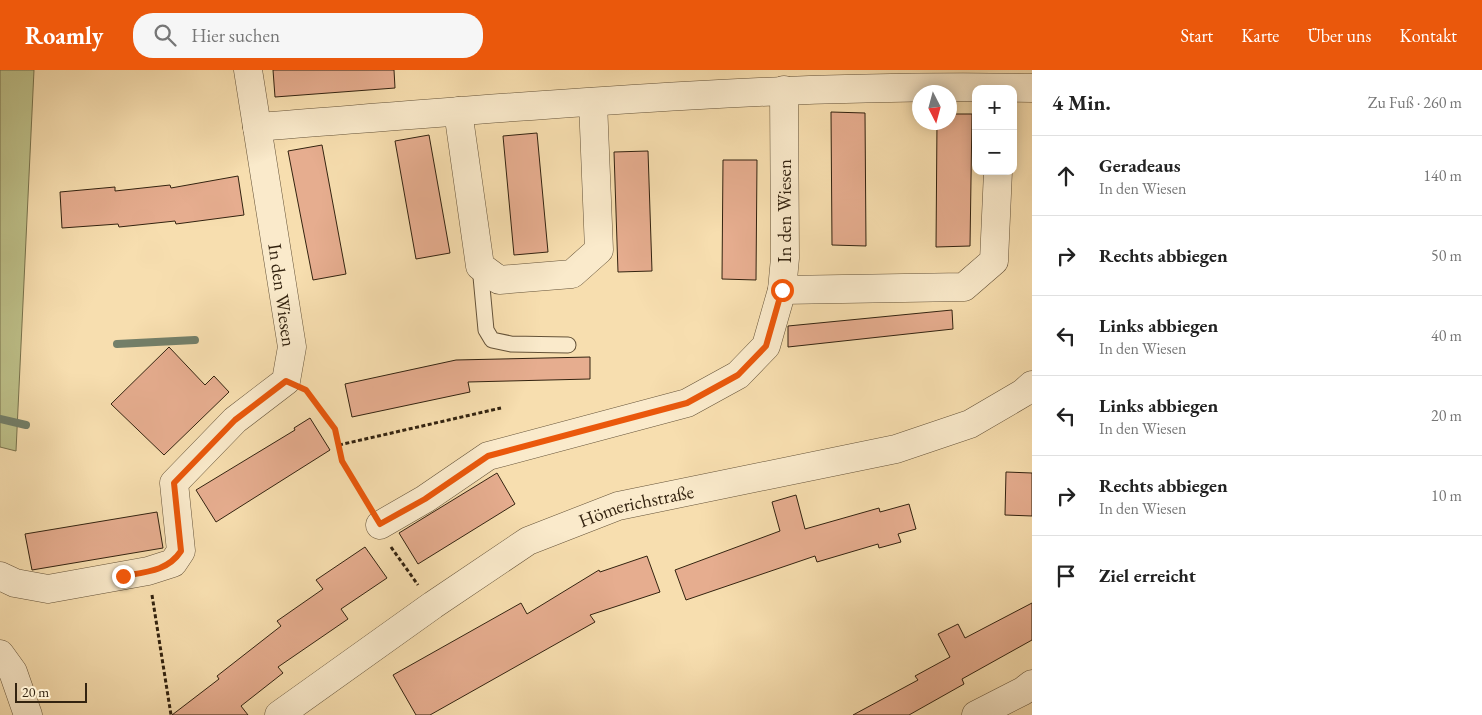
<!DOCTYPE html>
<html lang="de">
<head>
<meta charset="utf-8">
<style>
	:root { --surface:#fff; --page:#f6f6f6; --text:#222; --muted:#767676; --line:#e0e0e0; --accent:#ea580c }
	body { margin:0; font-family:"EB Garamond",serif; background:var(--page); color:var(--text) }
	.controls { position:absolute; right:15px; top:15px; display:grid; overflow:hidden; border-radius:10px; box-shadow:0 2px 12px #0003 }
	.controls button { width:45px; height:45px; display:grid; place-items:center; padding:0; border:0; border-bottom:1px solid var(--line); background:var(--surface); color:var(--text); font:25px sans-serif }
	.compass { position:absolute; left:912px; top:15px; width:45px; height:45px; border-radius:50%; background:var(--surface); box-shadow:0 2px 12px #0003; rotate:174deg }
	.scale { position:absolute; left:15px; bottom:12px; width:72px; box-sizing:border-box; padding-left:5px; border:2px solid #332310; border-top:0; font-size:14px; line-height:18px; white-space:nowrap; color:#332310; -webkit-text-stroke:4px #faeacb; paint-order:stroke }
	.stop { position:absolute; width:15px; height:15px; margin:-11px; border:4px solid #ea580c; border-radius:50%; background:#fff }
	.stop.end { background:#ea580c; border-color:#fff; box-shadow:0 1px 5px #0008 }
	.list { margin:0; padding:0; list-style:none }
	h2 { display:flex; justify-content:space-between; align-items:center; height:65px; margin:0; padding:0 20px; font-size:21px }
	h2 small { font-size:16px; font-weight:400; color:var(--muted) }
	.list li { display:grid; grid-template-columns:32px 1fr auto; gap:15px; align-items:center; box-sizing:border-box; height:80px; padding:0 20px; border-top:1px solid var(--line) }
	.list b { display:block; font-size:19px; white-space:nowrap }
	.list p { margin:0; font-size:16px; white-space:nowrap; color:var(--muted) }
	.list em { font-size:16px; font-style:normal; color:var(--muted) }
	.icon { flex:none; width:28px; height:28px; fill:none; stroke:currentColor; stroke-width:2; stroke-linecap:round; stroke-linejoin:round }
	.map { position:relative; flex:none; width:1032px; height:645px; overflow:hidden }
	header { display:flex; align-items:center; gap:30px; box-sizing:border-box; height:70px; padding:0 25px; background:var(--accent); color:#fff }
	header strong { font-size:24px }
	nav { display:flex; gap:28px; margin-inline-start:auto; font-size:18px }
	.search { width:350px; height:45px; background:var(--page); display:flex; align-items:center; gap:12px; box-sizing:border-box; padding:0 18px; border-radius:20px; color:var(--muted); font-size:19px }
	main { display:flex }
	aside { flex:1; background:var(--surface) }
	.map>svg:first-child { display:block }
	.green { fill:#bec18a; stroke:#78724d }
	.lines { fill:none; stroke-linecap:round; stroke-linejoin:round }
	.stream { stroke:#737f69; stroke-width:8 }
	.building { fill:#e6ad8f; stroke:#332310 }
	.service-casing { stroke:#645238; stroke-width:17 }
	.minor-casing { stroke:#645238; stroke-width:29 }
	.path { stroke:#332310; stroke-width:3; stroke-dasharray:4 2.5; stroke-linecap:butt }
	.service { stroke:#faeacb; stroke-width:15 }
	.minor { stroke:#faeacb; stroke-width:28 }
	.route { stroke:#ea580c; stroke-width:6 }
	.labels { text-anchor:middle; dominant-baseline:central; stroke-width:5; stroke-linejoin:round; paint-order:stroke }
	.street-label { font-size:19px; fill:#332310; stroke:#faeacb }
</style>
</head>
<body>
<header>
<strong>Roamly</strong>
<div class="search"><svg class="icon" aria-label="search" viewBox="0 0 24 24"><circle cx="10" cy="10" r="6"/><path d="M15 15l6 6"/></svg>Hier suchen</div>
<nav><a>Start</a><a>Karte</a><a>Über uns</a><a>Kontakt</a></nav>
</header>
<main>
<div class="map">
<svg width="1032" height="645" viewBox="0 0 1032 645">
	<rect width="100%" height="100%" fill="#f7deaf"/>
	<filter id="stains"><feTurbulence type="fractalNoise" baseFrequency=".004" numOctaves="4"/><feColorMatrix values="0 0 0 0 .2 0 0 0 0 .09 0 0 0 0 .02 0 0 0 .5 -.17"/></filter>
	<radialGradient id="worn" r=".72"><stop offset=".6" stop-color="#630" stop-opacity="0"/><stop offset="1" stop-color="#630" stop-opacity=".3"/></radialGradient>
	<!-- green -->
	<path class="green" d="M0,0h34l-18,381 -16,-4z"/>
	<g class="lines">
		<!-- stream -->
		<path class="stream" d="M117,274l78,-4
			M0,349l26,6"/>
	</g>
	<!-- building -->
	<path class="building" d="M273,0h121l1,18 -120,9z
		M831,42l34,1 1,133 -34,-1z
		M950,44h22l-2,132 -34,1 1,-125h13z
		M537,63l11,119 -34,3 -11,-119z
		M429,65l21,118 -34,6 -21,-118z
		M322,75l24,129 -33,6 -25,-129z
		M648,81l4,120 -34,1 -4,-120z
		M723,90h34l-1,120 -34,-1z
		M238,106l6,39 -68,9 -1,-3 -56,6 -1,-3 -56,4 -2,-36 55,-5v4l55,-6 1,3z
		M952,240l1,19 -165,18v-21z
		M169,277l36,38 9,-9 15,16 -65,63 -53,-51z
		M590,287v22l-122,3 2,10 -118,25 -7,-33 111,-24z
		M310,348l20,32 -114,72 -20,-32 99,-60 -1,-2z
		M1006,402l26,1v43l-27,-1z
		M497,403l18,31 -97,60 -19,-31z
		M796,425l9,34 74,-21 1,4 29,-8 7,25 -18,5 3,8 -22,6 -1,-4 -61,18 -2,-6 -129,44 -11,-30 105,-39 -8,-29z
		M157,442l6,36 -131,22 -7,-36z
		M365,477l22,31 -46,31 7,10 -70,48 5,6 -42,33 7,9h-76l47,-36 -2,-3 64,-50 -4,-5 46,-32 -7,-9z
		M647,486l13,36 -70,23 5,7 -165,93h-14l-23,-40 128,-72 6,11 72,-44 1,2z
		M1032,533v37l-70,39 2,5 -55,31h-56l65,-35 -3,-4 35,-19 -12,-23 20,-10 7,14z"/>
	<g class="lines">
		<defs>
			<path id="service" d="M480,196l6,64 6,10 19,4 57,1"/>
			<g id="minor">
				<path d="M458,41l22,155 19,14 73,-6 27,-24 -6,-148"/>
				<path d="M257,57c258,-20 516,-44 775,-39"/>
				<path d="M782,220l182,-3 30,-26 4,-90"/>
				<path d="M380,455l45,-26 63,-43 199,-53 51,-28 28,-29 16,-56 3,-32 -1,-168"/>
				<path d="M0,506l15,7 33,6 100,-18 25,-8 8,-12 -7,-68 61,-63 51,-39 6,-34 -44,-277"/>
				<path d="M0,584l13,18 15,43"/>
				<path id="s1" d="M279,645l154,-110 95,-64 90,-35 278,-57 74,-25 53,-31 9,-8"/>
				<path d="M976,645l47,-24 9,-7"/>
			</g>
		</defs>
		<!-- service casing -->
		<use href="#service" class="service-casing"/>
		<!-- minor casing -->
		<use href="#minor" class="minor-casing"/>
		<!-- path -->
		<path class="path" d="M308,322l27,37 7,32 26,43
			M339,375l162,-37
			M391,477l27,38
			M152,525l19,120"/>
		<!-- service -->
		<use href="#service" class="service"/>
		<!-- minor -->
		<use href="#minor" class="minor"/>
	</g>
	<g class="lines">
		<!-- route -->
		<path class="route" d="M123,506c23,-4 45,-5 58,-25l-7,-68 61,-63 51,-39 20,9 29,39 7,32 38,63 45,-25 63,-43 199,-53 51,-28 28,-29 16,-56"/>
	</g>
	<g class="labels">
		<!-- street labels -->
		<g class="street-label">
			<text transform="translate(784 141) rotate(-90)">In den Wiesen</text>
			<text transform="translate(282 225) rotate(82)">In den Wiesen</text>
			<text stroke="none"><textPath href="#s1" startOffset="418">Hömerichstraße</textPath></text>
		</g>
	</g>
	<rect width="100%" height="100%" filter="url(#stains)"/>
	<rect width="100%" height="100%" fill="url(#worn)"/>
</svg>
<div class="controls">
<button>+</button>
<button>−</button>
</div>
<svg class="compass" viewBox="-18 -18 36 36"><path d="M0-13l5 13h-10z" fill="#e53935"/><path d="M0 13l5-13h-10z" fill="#767676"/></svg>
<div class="scale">20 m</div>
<div class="stop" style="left:782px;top:220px"></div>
<div class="stop end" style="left:123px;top:506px"></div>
</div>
<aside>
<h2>4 Min.<small>Zu Fuß · 260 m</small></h2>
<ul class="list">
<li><svg class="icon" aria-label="ahead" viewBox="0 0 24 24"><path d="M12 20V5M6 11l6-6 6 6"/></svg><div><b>Geradeaus</b><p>In den Wiesen</p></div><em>140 m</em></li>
<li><svg class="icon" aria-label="right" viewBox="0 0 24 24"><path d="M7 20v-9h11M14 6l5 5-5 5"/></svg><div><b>Rechts abbiegen</b></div><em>50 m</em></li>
<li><svg class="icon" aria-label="left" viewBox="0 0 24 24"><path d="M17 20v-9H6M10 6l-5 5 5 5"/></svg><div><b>Links abbiegen</b><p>In den Wiesen</p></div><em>40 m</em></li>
<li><svg class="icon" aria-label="left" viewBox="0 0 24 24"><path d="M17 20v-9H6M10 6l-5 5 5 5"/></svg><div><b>Links abbiegen</b><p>In den Wiesen</p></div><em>20 m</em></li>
<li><svg class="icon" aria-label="right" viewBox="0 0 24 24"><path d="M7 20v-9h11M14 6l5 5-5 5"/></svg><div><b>Rechts abbiegen</b><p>In den Wiesen</p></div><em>10 m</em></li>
<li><svg class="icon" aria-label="arrive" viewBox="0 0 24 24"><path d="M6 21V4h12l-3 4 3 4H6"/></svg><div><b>Ziel erreicht</b></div></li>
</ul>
</aside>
</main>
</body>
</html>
